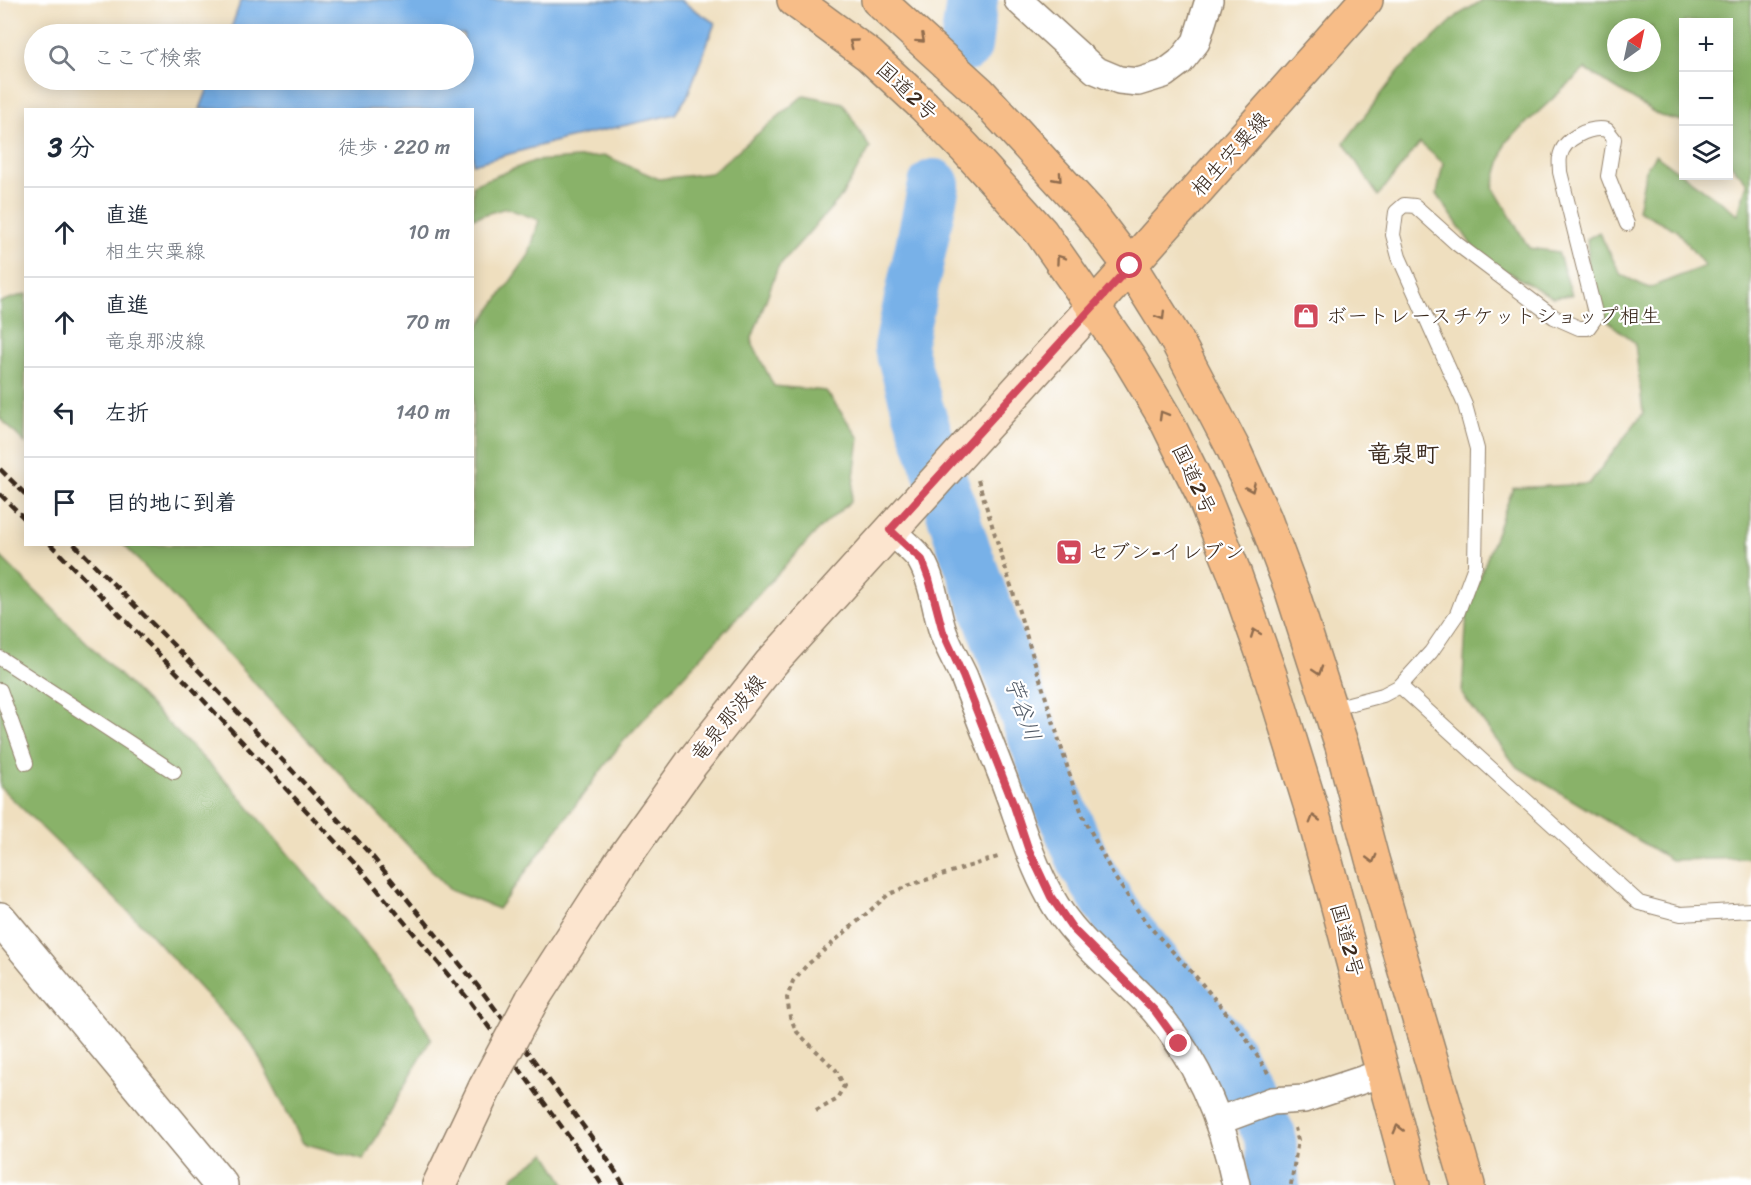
<!DOCTYPE html>
<html lang="ja">
<head>
<meta charset="utf-8">
<style>
	:root { --surface:#fff; --page:#f6f6f7; --text:#1f2937; --muted:#747a83; --line:#e0e1e3 }
	body { margin:0; font-family:Sriracha,"Klee One",sans-serif; background:var(--page); color:var(--text) }
	.controls { position:absolute; right:18px; top:18px; display:grid; overflow:hidden; border-radius:0px; box-shadow:0 3px 15px #0003 }
	.controls button { width:54px; height:54px; display:grid; place-items:center; padding:0; border:0; border-bottom:2px solid var(--line); background:var(--surface); color:var(--text); font:30px sans-serif }
	.compass { position:absolute; left:1607px; top:18px; width:54px; height:54px; border-radius:50%; background:var(--surface); box-shadow:0 3px 15px #0003; rotate:33deg }
	.stop { position:absolute; width:18px; height:18px; margin:-14px; border:4px solid #d1495b; border-radius:50%; background:#fff }
	.stop.end { background:#d1495b; border-color:#fff; box-shadow:0 2px 6px #0008 }
	.list { margin:0; padding:0; list-style:none }
	h2 { display:flex; justify-content:space-between; align-items:center; height:78px; margin:0; padding:0 24px; font-size:26px }
	h2 small { font-size:20px; font-weight:400; color:var(--muted) }
	.list li { display:grid; grid-template-columns:39px 1fr auto; gap:18px; align-items:center; box-sizing:border-box; height:90px; padding:0 24px; border-top:2px solid var(--line) }
	.list b { display:block; font-size:22px; white-space:nowrap }
	.list p { margin:0; font-size:20px; white-space:nowrap; color:var(--muted) }
	.list em { font-size:20px; font-style:normal; color:var(--muted) }
	.icon { flex:none; width:33px; height:33px; fill:none; stroke:currentColor; stroke-width:2; stroke-linecap:round; stroke-linejoin:round }
	.map { position:relative; flex:none; width:1751px; height:1185px; overflow:hidden }
	.search { position:absolute; background:var(--surface); box-shadow:0 3px 15px #0003; left:24px; top:24px; width:450px; height:66px; display:flex; align-items:center; gap:15px; box-sizing:border-box; padding:0 21px; border-radius:33px; color:var(--muted); font-size:22px }
	.panel { position:absolute; background:var(--surface); box-shadow:0 3px 15px #0003; left:24px; top:108px; width:450px; height:438px; border-radius:0px }
	.map>svg:first-child { display:block }
	.forest { fill:#89b269; stroke:#626e44; stroke-width:1.5; fill-rule:evenodd }
	.water { fill:#78b1e8; stroke:#5a6e83; stroke-width:1.5 }
	.lines { fill:none; stroke-linecap:round; stroke-linejoin:round }
	.river { stroke:#78b1e8; stroke-width:52 }
	.service-casing { stroke:#95846e; stroke-width:16 }
	.minor-casing { stroke:#95846e; stroke-width:30 }
	.tertiary-casing { stroke:#95846e; stroke-width:36 }
	.secondary-casing { stroke:#95846e; stroke-width:36 }
	.primary-casing { stroke:#95846e; stroke-width:36 }
	.trunk-casing { stroke:#95846e; stroke-width:36 }
	.path { stroke:#95846e; stroke-width:4; stroke-dasharray:4.5 4.5; stroke-linecap:butt }
	.service { stroke:#fff; stroke-width:14 }
	.minor { stroke:#fff; stroke-width:27 }
	.tertiary { stroke:#fff; stroke-width:33 }
	.secondary { stroke:#fce5cf; stroke-width:33 }
	.primary { stroke:#f7bd88; stroke-width:33 }
	.trunk { stroke:#f7bd88; stroke-width:33 }
	.rail { stroke:#3b2a1e; stroke-width:4.5; stroke-dasharray:9 4.5; stroke-linecap:butt }
	.secondary-bridge-casing { stroke:#95846e; stroke-width:36; stroke-linecap:butt }
	.secondary-bridge { stroke:#fce5cf; stroke-width:33 }
	.oneway { stroke:#906c4e }
	.route { stroke:#d1495b; stroke-width:8 }
	.labels { text-anchor:middle; dominant-baseline:central; stroke-width:4.5; stroke-linejoin:round; paint-order:stroke }
	.street-label { font-size:21px; fill:#3b2a1e; stroke:#fff }
	.poi-label { font-size:21px; fill:#3b2a1e; stroke:#fff; text-anchor:start }
	.water-label { font-size:22px; font-style:italic; fill:#505965; stroke:#fff }
	.quarter-label { font-size:24px; font-weight:bold; fill:#3b2a1e; stroke:#fff }
</style>
</head>
<body>
<div class="map">
<svg width="1751" height="1185" viewBox="0 0 1751 1185">
	<rect width="100%" height="100%" fill="#fff"/>
	<filter id="ink" filterUnits="userSpaceOnUse"><feTurbulence type="fractalNoise" baseFrequency=".0167" numOctaves="2"/><feDisplacementMap in="SourceGraphic" scale="12" xChannelSelector="R" yChannelSelector="G"/><feConvolveMatrix kernelMatrix="1 2 1 2 8 2 1 2 1" color-interpolation-filters="sRGB"/></filter>
	<filter id="wash" filterUnits="userSpaceOnUse"><feTurbulence type="fractalNoise" baseFrequency=".008" numOctaves="4" result="noise"/><feDisplacementMap in="SourceGraphic" scale="24" xChannelSelector="R" yChannelSelector="G"/><feGaussianBlur stdDeviation="1.35" result="paint"/><feColorMatrix in="noise" values="0 0 0 0 0 0 0 0 0 0 0 0 0 0 0 0 0 1.4 0 .05"/><feComposite in="paint" operator="in"/></filter>
	<g filter="url(#wash)">
		<rect width="100%" height="100%" fill="#efdfbf"/>
		<!-- forest -->
		<path class="forest" d="M1483,0h268v858l-80,2 -155,-94 -54,-72 5,-82 46,-124 76,-4 54,-71 -8,-70 -44,-35 -4,-69 12,-7 22,43 28,13 56,-22 -29,-36 -38,-20 8,-41 9,-14 83,59 9,-31 -18,-21 -1,-140h-44l-1,99 -23,-5 -75,-47 -79,73 -13,45 36,61 29,4 14,43 -20,2 -73,-41 -42,-62 6,-31 -23,-20 -42,53 -34,-53 55,-72 59,-56zM1616,27h36v36h-36z
			M804,95l39,8 27,45 -29,49 -63,70 -27,74 23,45 52,5 33,47 -8,63 -34,30 -197,214 -122,164 -48,-19 -326,-345 348,-1 1,-210 56,-79 10,-35 -33,-12 -33,10v-33l61,-24 72,-5 53,23 52,-6z
			M25,294h1l-1,149 -25,-25v-116z
			M0,556l231,230 172,204 28,48 -67,122 -61,-17 -50,-97 -113,-123 -140,-136z
			M546,1153l20,32h-56l4,-9z"/>
		<!-- water -->
		<path class="water" d="M241,0h439l35,23 -28,74 -12,17 -114,26 -88,24 -1,-54 -272,-1 11,-29h253v-46h-235z"/>
		<g class="lines">
			<!-- river -->
			<path class="river" d="M966,46l6,-46
				M934,185l-34,162 17,59 46,139 91,247 32,75 36,57 104,125 44,87 4,49"/>
		</g>
	</g>
	<g filter="url(#ink)">
		<g class="lines">
			<defs>
				<path id="service" d="M0,658l174,114
					M1400,686l239,217 42,11 70,-4
					M0,690l26,73
					M1330,709l53,-14 17,-9 31,-34 26,-38 18,-48 2,-117 -12,-44 -66,-148 -6,-22 3,-23 8,-7 11,1 42,38 97,73 25,11h9l8,-11 -36,-145c0,-5 -1,-11 0,-15 3,-19 31,-31 47,-27l7,9 -6,37 19,48"/>
				<path id="minor" d="M1018,0l77,70 24,10 19,2 26,-8 16,-12 16,-20 13,-42
					M890,530c9,9 27,22 32,32 12,21 13,47 21,70 5,15 14,30 21,45 12,31 24,62 36,93 17,42 28,86 50,126 25,46 70,76 104,114 43,49 69,112 82,175
					M1218,1121l54,-20 32,-2 79,-26"/>
				<path id="tertiary" d="M0,919l221,266"/>
				<path id="secondary" d="M532,1000l89,-138 70,-98 80,-101 322,-356
					M439,1185l46,-97"/>
				<path id="primary" d="M1093,307l273,-307"/>
				<path id="trunk" d="M794,0l75,55 55,51 41,42 76,84 88,126 36,60 38,77 31,77 36,103 43,139 100,371
					M878,0l101,92 110,120 41,54 47,75 56,107 32,71 27,72 50,155 30,113 96,326"/>
			</defs>
			<!-- service casing -->
			<use href="#service" class="service-casing"/>
			<!-- minor casing -->
			<use href="#minor" class="minor-casing"/>
			<!-- tertiary casing -->
			<use href="#tertiary" class="tertiary-casing"/>
			<!-- secondary casing -->
			<use href="#secondary" class="secondary-casing"/>
			<!-- primary casing -->
			<use href="#primary" class="primary-casing"/>
			<!-- trunk casing -->
			<use href="#trunk" class="trunk-casing"/>
			<!-- path -->
			<path class="path" d="M978,480l104,334 31,61 35,50 50,54 44,53 26,41
				M816,1111l20,-11 8,-14 -8,-16 -39,-38 -7,-15 -3,-19 6,-17 13,-15 82,-71 19,-9 94,-30
				M1291,1185l7,-45 -3,-12"/>
			<!-- service -->
			<use href="#service" class="service"/>
			<!-- minor -->
			<use href="#minor" class="minor"/>
			<!-- tertiary -->
			<use href="#tertiary" class="tertiary"/>
			<!-- secondary -->
			<use href="#secondary" class="secondary"/>
			<!-- primary -->
			<use href="#primary" class="primary"/>
			<!-- trunk -->
			<use href="#trunk" class="trunk"/>
			<!-- rail -->
			<path class="rail" d="M0,469l26,26
				M0,494l26,26
				M50,544l142,144 165,177 112,135 117,160 16,25
				M74,544l126,128 172,184 109,134 121,161 22,34"/>
			<defs>
				<path id="secondary-bridge" d="M485,1088l47,-88"/>
			</defs>
			<!-- secondary-bridge casing -->
			<use href="#secondary-bridge" class="secondary-bridge-casing"/>
			<!-- secondary-bridge -->
			<use href="#secondary-bridge" class="secondary-bridge"/>
		</g>
		<!-- one-way arrows -->
		<defs><path id="oneway-chevron" d="M-2-3.5L2.5 0L-2 3.5" fill="none" stroke-width="1.6" stroke-linecap="round" stroke-linejoin="round" transform="scale(1.5)"/></defs>
		<g class="oneway">
			<use href="#oneway-chevron" transform="translate(921 39) rotate(42)"/>
			<use href="#oneway-chevron" transform="translate(853 43) rotate(-144)"/>
			<use href="#oneway-chevron" transform="translate(1058 178) rotate(48)"/>
			<use href="#oneway-chevron" transform="translate(1060 259) rotate(-125)"/>
			<use href="#oneway-chevron" transform="translate(1161 316) rotate(58)"/>
			<use href="#oneway-chevron" transform="translate(1163 415) rotate(-120)"/>
			<use href="#oneway-chevron" transform="translate(1251 488) rotate(66)"/>
			<use href="#oneway-chevron" transform="translate(1255 633) rotate(-110)"/>
			<use href="#oneway-chevron" transform="translate(1318 671) rotate(72)"/>
			<use href="#oneway-chevron" transform="translate(1314 819) rotate(-106)"/>
			<use href="#oneway-chevron" transform="translate(1372 859) rotate(75)"/>
			<use href="#oneway-chevron" transform="translate(1398 1129) rotate(-105)"/>
		</g>
	</g>
	<g class="lines" filter="url(#ink)">
		<!-- route -->
		<path class="route" d="M1130,266l-240,264 32,30 7,19 14,53 20,44 51,130 14,42 23,49 22,32 82,82 24,33"/>
	</g>
	<!-- icons -->
	<defs>
		<symbol id="shop-square" viewBox="-11 -11 22 22"><rect x="-9" y="-9" width="18" height="18" rx="4" fill="#d1495b" stroke="#fff"/><path d="M-5-2.5h2.3a2.7 3.5 0 0 1 5.4 0H5L5.5 6h-11ZM-1.5-2.5h3a1.5 2.3 0 0 0-3 0Z" fill="#fff"/></symbol>
		<symbol id="supermarket-square" viewBox="-11 -11 22 22"><rect x="-9" y="-9" width="18" height="18" rx="4" fill="#d1495b" stroke="#fff"/><path d="M-6-5.5h2.5l.6 2H6L4.5 2H-2.5L-4.4-4H-6ZM-1.5 3.2a1.3 1.3 0 1 0 .1 0ZM3 3.2a1.3 1.3 0 1 0 .1 0Z" fill="#fff"/></symbol>
	</defs>
	<g fill-rule="evenodd">
		<use href="#shop-square" x="1291" y="301" width="30" height="30"/>
		<use href="#supermarket-square" x="1054" y="537" width="30" height="30"/>
	</g>
	<g class="labels">
		<!-- street labels -->
		<g class="street-label">
			<text transform="translate(907 91) rotate(43)">国道2号</text>
			<text transform="translate(1230 154) rotate(-48)">相生宍粟線</text>
			<text transform="translate(1194 479) rotate(65)">国道2号</text>
			<text transform="translate(728 718) rotate(-51)">竜泉那波線</text>
			<text transform="translate(1347 940) rotate(75)">国道2号</text>
		</g>
		<!-- poi labels -->
		<g class="poi-label">
			<text x="1326" y="316">ボートレースチケットショップ相生</text>
			<text x="1088" y="552">セブン-イレブン</text>
		</g>
		<!-- water labels -->
		<g class="water-label">
			<text transform="translate(1023 709) rotate(70)">苧谷川</text>
		</g>
		<!-- quarter labels -->
		<g class="quarter-label">
			<text x="1403" y="454">竜泉町</text>
		</g>
	</g>
</svg>
<div class="controls">
<button>+</button>
<button>−</button>
<button><svg class="icon" aria-label="layers" viewBox="0 0 24 24"><path d="M12 4l9 5-9 5-9-5zM3 14l9 5 9-5"/></svg></button>
</div>
<svg class="compass" viewBox="-18 -18 36 36"><path d="M0-13l5 13h-10z" fill="#e53935"/><path d="M0 13l5-13h-10z" fill="#747a83"/></svg>
<div class="stop" style="left:1130px;top:266px"></div>
<div class="stop end" style="left:1179px;top:1044px"></div>
<div class="search"><svg class="icon" aria-label="search" viewBox="0 0 24 24"><circle cx="10" cy="10" r="6"/><path d="M15 15l6 6"/></svg>ここで検索</div>
<section class="panel">
<h2>3 分<small>徒歩 · 220 m</small></h2>
<ul class="list">
<li><svg class="icon" aria-label="ahead" viewBox="0 0 24 24"><path d="M12 20V5M6 11l6-6 6 6"/></svg><div><b>直進</b><p>相生宍粟線</p></div><em>10 m</em></li>
<li><svg class="icon" aria-label="ahead" viewBox="0 0 24 24"><path d="M12 20V5M6 11l6-6 6 6"/></svg><div><b>直進</b><p>竜泉那波線</p></div><em>70 m</em></li>
<li><svg class="icon" aria-label="left" viewBox="0 0 24 24"><path d="M17 20v-9H6M10 6l-5 5 5 5"/></svg><div><b>左折</b></div><em>140 m</em></li>
<li><svg class="icon" aria-label="arrive" viewBox="0 0 24 24"><path d="M6 21V4h12l-3 4 3 4H6"/></svg><div><b>目的地に到着</b></div></li>
</ul>
</section>
</div>
</body>
</html>
